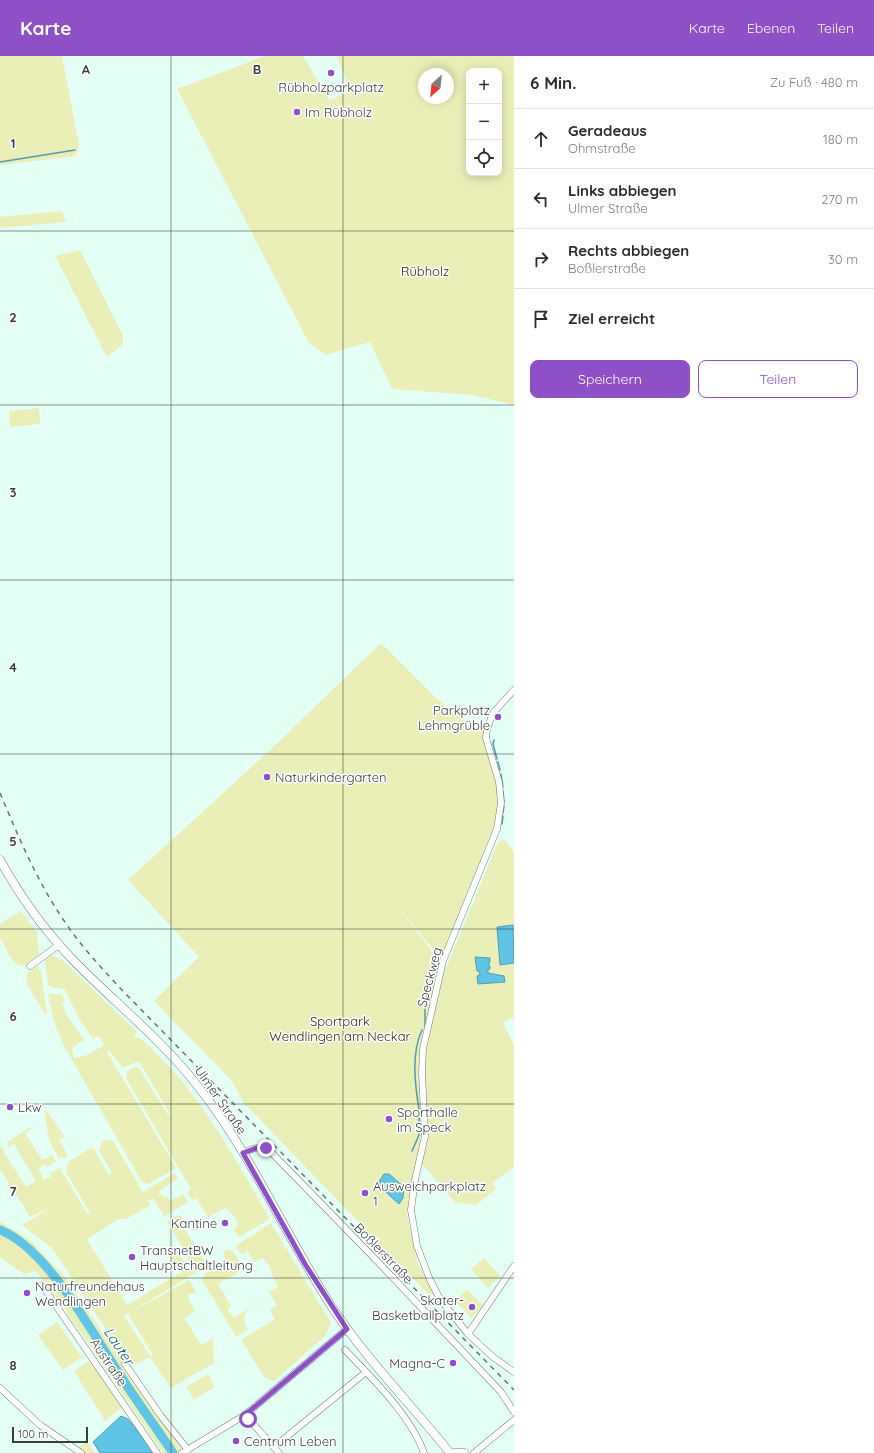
<!DOCTYPE html>
<html lang="de">
<head>
<meta charset="utf-8">
<style>
	:root { --surface:#fff; --page:#f7f7f7; --text:#2b2b33; --muted:#7c7c81; --line:#e1e1e2; --accent:#8e50c6 }
	body { margin:0; font-family:Quicksand,sans-serif; background:var(--page); color:var(--text) }
	.controls { position:absolute; right:12px; top:12px; display:grid; overflow:hidden; border-radius:8px; box-shadow:0 2px 10px #0003 }
	.controls button { width:36px; height:36px; display:grid; place-items:center; padding:0; border:0; border-bottom:1px solid var(--line); background:var(--surface); color:var(--text); font:20px sans-serif }
	.compass { position:absolute; left:418px; top:12px; width:36px; height:36px; border-radius:50%; background:var(--surface); box-shadow:0 2px 10px #0003; rotate:207deg }
	.scale { position:absolute; left:12px; bottom:10px; width:76px; box-sizing:border-box; padding-left:4px; border:2px solid #35403b; border-top:0; font-size:11px; line-height:14px; white-space:nowrap; color:#35403b; -webkit-text-stroke:3px #fff; paint-order:stroke }
	.stop { position:absolute; width:12px; height:12px; margin:-9px; border:3px solid #8e50c6; border-radius:50%; background:#fff }
	.stop.end { background:#8e50c6; border-color:#fff; box-shadow:0 1px 4px #0008 }
	.list { margin:0; padding:0; list-style:none }
	h2 { display:flex; justify-content:space-between; align-items:center; height:52px; margin:0; padding:0 16px; font-size:17px }
	h2 small { font-size:13px; font-weight:400; color:var(--muted) }
	.list li { display:grid; grid-template-columns:26px 1fr auto; gap:12px; align-items:center; box-sizing:border-box; height:60px; padding:0 16px; border-top:1px solid var(--line) }
	.list b { display:block; font-size:15px; white-space:nowrap }
	.list p { margin:0; font-size:13px; white-space:nowrap; color:var(--muted) }
	.list em { font-size:13px; font-style:normal; color:var(--muted) }
	.actions { display:flex; gap:8px; padding:12px 16px }
	.actions a { flex:1; padding:9px 0; border:1px solid var(--accent); border-radius:8px; text-align:center; font-size:14px; color:var(--accent) }
	.actions .main { background:var(--accent); color:#fff }
	.icon { flex:none; width:22px; height:22px; fill:none; stroke:currentColor; stroke-width:2; stroke-linecap:round; stroke-linejoin:round }
	.map { position:relative; flex:none; width:514px; height:1397px; overflow:hidden }
	header { display:flex; align-items:center; gap:24px; box-sizing:border-box; height:56px; padding:0 20px; background:var(--accent); color:#fff }
	header strong { font-size:19px }
	nav { display:flex; gap:22px; margin-inline-start:auto; font-size:14px }
	main { display:flex }
	aside { flex:1; background:var(--surface) }
	.map>svg:first-child { display:block }
	.green { fill:#eaeeb7; fill-rule:evenodd }
	.water { fill:#5fc4e6; stroke:#529cb3 }
	.lines { fill:none; stroke-linecap:round; stroke-linejoin:round }
	.stream { stroke:#529cb3; stroke-width:1.5 }
	.river { stroke:#5fc4e6; stroke-width:9 }
	.street-casing { stroke:#678075; stroke-width:7 }
	.secondary-casing { stroke:#678075; stroke-width:9 }
	.street { stroke:#fff; stroke-width:6 }
	.secondary { stroke:#fff; stroke-width:8 }
	.rail { stroke:#65756e; stroke-width:1.5; stroke-dasharray:5 5; stroke-linecap:butt }
	.route { stroke:#8e50c6; stroke-width:5 }
	.grid { fill:none; stroke:#35403b; stroke-width:1; stroke-opacity:0.55 }
	.poi-dot { fill:#8e50c6; stroke:#fff; stroke-width:1.5 }
	.labels { text-anchor:middle; dominant-baseline:central; stroke-width:3; stroke-linejoin:round; paint-order:stroke }
	.poi-label { font-size:13px; fill:#35403b; stroke:#fff; text-anchor:start }
	.park-label { font-size:13px; fill:#2c2d09; stroke:#fff }
	.street-label { font-size:13px; fill:#35403b; stroke:#fff }
	.water-label { font-size:14px; font-style:italic; fill:#085f76; stroke:#fff }
	.grid-label { font-size:13px; text-anchor:middle; font-weight:bold; fill:#35403b; stroke:#fff; stroke-width:3; stroke-linejoin:round; paint-order:stroke }
</style>
</head>
<body>
<header>
<strong>Karte</strong>
<nav><a>Karte</a><a>Ebenen</a><a>Teilen</a></nav>
</header>
<main>
<div class="map">
<svg width="514" height="1397" viewBox="0 0 514 1397">
	<rect width="100%" height="100%" fill="#e4fff3"/>
	<!-- green -->
	<path class="green" d="M0,0h62l17,89 -3,11 -76,9z
		M265,0h38l26,44 21,-8 -13,-36h177v349l-41,-10 -81,-6 -22,-47 -44,13 -17,-12 -132,-254zM469,15h30v102h-30zM424,18h24v24h-24z
		M62,155l4,11 -66,6v-11z
		M80,194l43,86v8l-16,13 -52,-101z
		M39,352l1,16 -30,3 -1,-16z
		M381,587l56,56 34,28 6,2h10l12,53 -2,47 -54,132 -49,-59 46,60 7,4 51,-124 6,-3 10,13v165l-11,6 11,22v122l-22,16 4,6 -20,16 -21,-3 -38,-44 -10,57 11,49 16,30h-6l-184,-191 -13,-23 -77,-79 45,-44 -71,-77 141,-129z
		M21,855l16,21 2,23 -15,11 -8,-2 -3,-3 -13,-23v-14z
		M52,899l10,5 75,72 -3,4c12,4 19,14 28,23 45,47 76,104 108,160l-31,18 -6,-8 5,-3 -4,-10 -8,-8 -18,9 -12,-19 -4,2 -5,-8 4,-3 -65,-111 1,-7 8,-4 4,1 29,47 2,-1 -31,-53 -16,7 -14,-18 -2,2 69,116 -28,16 -6,-2 -78,-136 -10,-24 -6,-28h14l3,6 -3,2 5,14 17,24 -12,8 2,10 11,-2 19,-11 -5,-9 -6,3 -15,-22 -13,-27 -5,-2h-6l-6,-3 -3,-25z
		M37,910l4,6 6,42 -1,2 -19,-32 -1,-9z
		M44,1055h3l18,26 -6,3 9,16 -4,3 -2,-2 -3,2 -10,-19z
		M34,1071l-9,6 17,27 10,-5 4,6 -9,6 -2,-3 -7,5 6,11 8,-4 -2,-3 10,-5 28,47 2,-2 -24,-41 2,-10 23,-14 3,1 15,26 3,-2 -13,-23 3,-9 5,-1 6,1 30,51 31,-19 4,5 -19,13 4,6 3,-1 4,5 13,-7 5,8 -24,14 -11,-18 -5,3 3,4 -25,14h-7l-32,20 40,66 66,-40 -26,-43 11,-7 6,4 -4,2 25,41 3,-2 -1,6 -83,50 27,41 2,-2 -25,-41 61,-34 7,12 -9,3 8,16 -11,7 17,27 12,-6 1,24 -43,25 -21,-31 -19,10 -79,-119 -30,-23 28,-17 -20,9 -30,-48v-23l5,4 -2,1 23,36 10,-6 -22,-37 -6,3 -1,-5 22,-14z
		M0,1166l28,16 37,39 119,176h-21l-105,-154 -22,-28 -12,3 -24,-16z
		M271,1167l60,100 -6,13 -51,45 -9,-3 -24,-38 34,-21 -5,-9 7,-5 -8,-13 9,-5 -7,-15 -1,-5 -7,-9 -9,4 -6,-11 -6,4 -6,-7 1,-3z
		M229,1193l4,2 11,18 -26,15 13,22 -3,2v3l6,6 15,-9c-7,8 -5,14 -1,22l-12,7 -34,-57 3,-6 21,-13 -3,-9z
		M177,1195l8,12 -9,5 -7,-12z
		M484,1202l17,18 -13,12 -17,-19z
		M467,1233l17,17 -13,12 -16,-17z
		M57,1266l25,35 -19,13 -25,-35z
		M92,1303l32,47 -19,15 -31,-50z
		M208,1318l7,13 -21,13 -8,-13z
		M87,1385l8,12h-12l-6,-5z"/>
	<!-- water -->
	<path class="water" d="M513,869l1,38 -14,2 -3,-38z
		M475,901l15,1v4l-2,4h2v3h-2v4l16,3 1,6 -27,2 -1,-8 3,-1 -1,-4h-2z
		M384,1118h5l15,13 -1,11 -4,6 -20,-18 -1,-3z
		M121,1360l7,3 26,34h-54l-7,-11z"/>
	<g class="lines">
		<!-- stream -->
		<path class="stream" d="M0,106l75,-12
			M494,684l-1,4 4,15
			M498,706l2,8
			M501,718l2,13
			M503,735l1,11
			M503,757l1,-7
			M502,768l1,-8
			M425,970v-24l14,-39
			M419,1053c-4,-24 -8,-56 3,-79
			M412,1095l7,-16v-18"/>
		<!-- river -->
		<path class="river" d="M0,1174c48,19 92,103 120,145 17,27 36,52 53,78"/>
		<defs>
			<path id="street" d="M514,634l-21,23 -6,16 -1,9 13,44 2,21 -4,26 -54,132 -20,88 -1,24 3,63 -10,44 -4,30 6,36 13,34 10,19 28,35 25,23 21,15
				M30,910l29,-21
				M243,1097c10,-5 18,-8 28,-1l109,112 121,128 13,20
				M42,1229l115,168
				M468,1278l46,-68
				M345,1294c27,28 66,66 79,103
				M125,1308l36,52 27,34
				M0,1332l40,37 41,28
				M245,1359l34,38
				M274,1391l92,-75
				M182,1397l63,-38 102,-86
				M474,1397l40,-33"/>
			<path id="secondary" d="M0,804c20,36 44,70 73,100 41,42 88,79 124,125 54,68 88,150 135,222 34,52 79,97 118,146
				M454,1397h10"/>
		</defs>
		<!-- street casing -->
		<use href="#street" class="street-casing"/>
		<!-- secondary casing -->
		<use href="#secondary" class="secondary-casing"/>
		<!-- street -->
		<use href="#street" class="street"/>
		<!-- secondary -->
		<use href="#secondary" class="secondary"/>
		<!-- rail -->
		<path class="rail" d="M0,737c19,45 38,91 67,132 15,22 33,41 51,61l396,404"/>
	</g>
	<g class="lines">
		<!-- route -->
		<path class="route" d="M248,1363l-3,-4 102,-86 -42,-65 -62,-111 16,-6 7,1"/>
	</g>
	<!-- grid -->
	<path class="grid" d="M171,0v1397M343,0v1397M0,175h514M0,349h514M0,524h514M0,698h514M0,873h514M0,1048h514M0,1222h514"/>
	<!-- markers -->
	<g class="poi-dot">
		<circle cx="331" cy="17" r="4"/>
		<circle cx="297" cy="56" r="4"/>
		<circle cx="498" cy="661" r="4"/>
		<circle cx="267" cy="721" r="4"/>
		<circle cx="10" cy="1051" r="4"/>
		<circle cx="389" cy="1063" r="4"/>
		<circle cx="365" cy="1137" r="4"/>
		<circle cx="225" cy="1167" r="4"/>
		<circle cx="132" cy="1201" r="4"/>
		<circle cx="27" cy="1237" r="4"/>
		<circle cx="472" cy="1251" r="4"/>
		<circle cx="453" cy="1307" r="4"/>
		<circle cx="236" cy="1385" r="4"/>
	</g>
	<g class="labels">
		<!-- poi labels -->
		<g class="poi-label">
			<text x="331" y="31" text-anchor="middle">Rübholzparkplatz</text>
			<text x="305" y="56">Im Rübholz</text>
			<text x="490" y="654" text-anchor="end">Parkplatz<tspan x="490" dy="15">Lehmgrüble</tspan></text>
			<text x="275" y="721">Naturkindergarten</text>
			<text x="18" y="1051">Lkw</text>
			<text x="397" y="1056">Sporthalle<tspan x="397" dy="15">im Speck</tspan></text>
			<text x="373" y="1130">Ausweichparkplatz<tspan x="373" dy="15">1</tspan></text>
			<text x="217" y="1167" text-anchor="end">Kantine</text>
			<text x="140" y="1194">TransnetBW<tspan x="140" dy="15">Hauptschaltleitung</tspan></text>
			<text x="35" y="1230">Naturfreundehaus<tspan x="35" dy="15">Wendlingen</tspan></text>
			<text x="464" y="1244" text-anchor="end">Skater-<tspan x="464" dy="15">Basketballplatz</tspan></text>
			<text x="445" y="1307" text-anchor="end">Magna-C</text>
			<text x="244" y="1385">Centrum Leben</text>
		</g>
		<!-- park labels -->
		<g class="park-label">
			<text x="425" y="215">Rübholz</text>
			<text x="340" y="965">Sportpark<tspan x="340" dy="15">Wendlingen am Neckar</tspan></text>
		</g>
		<!-- street labels -->
		<g class="street-label">
			<text transform="translate(429 921) rotate(-75)">Speckweg</text>
			<text transform="translate(221 1044) rotate(55)">Ulmer Straße</text>
			<text transform="translate(384 1197) rotate(46)">Boßlerstraße</text>
			<text transform="translate(109 1306) rotate(56)">Austraße</text>
		</g>
		<!-- water labels -->
		<g class="water-label">
			<text transform="translate(119 1290) rotate(56)">Lauter</text>
		</g>
	</g>
	<g class="grid-label">
		<text x="86" y="18">A</text>
		<text x="257" y="18">B</text>
		<text x="13" y="92">1</text>
		<text x="13" y="266">2</text>
		<text x="13" y="441">3</text>
		<text x="13" y="616">4</text>
		<text x="13" y="790">5</text>
		<text x="13" y="965">6</text>
		<text x="13" y="1140">7</text>
		<text x="13" y="1314">8</text>
	</g>
</svg>
<div class="controls">
<button>+</button>
<button>−</button>
<button><svg class="icon" aria-label="locate" viewBox="0 0 24 24"><circle cx="12" cy="12" r="6"/><path d="M12 2v4M12 18v4M2 12h4M18 12h4"/></svg></button>
</div>
<svg class="compass" viewBox="-18 -18 36 36"><path d="M0-13l5 13h-10z" fill="#e53935"/><path d="M0 13l5-13h-10z" fill="#7c7c81"/></svg>
<div class="scale">100 m</div>
<div class="stop" style="left:248px;top:1363px"></div>
<div class="stop end" style="left:266px;top:1092px"></div>
</div>
<aside>
<h2>6 Min.<small>Zu Fuß · 480 m</small></h2>
<ul class="list">
<li><svg class="icon" aria-label="ahead" viewBox="0 0 24 24"><path d="M12 20V5M6 11l6-6 6 6"/></svg><div><b>Geradeaus</b><p>Ohmstraße</p></div><em>180 m</em></li>
<li><svg class="icon" aria-label="left" viewBox="0 0 24 24"><path d="M17 20v-9H6M10 6l-5 5 5 5"/></svg><div><b>Links abbiegen</b><p>Ulmer Straße</p></div><em>270 m</em></li>
<li><svg class="icon" aria-label="right" viewBox="0 0 24 24"><path d="M7 20v-9h11M14 6l5 5-5 5"/></svg><div><b>Rechts abbiegen</b><p>Boßlerstraße</p></div><em>30 m</em></li>
<li><svg class="icon" aria-label="arrive" viewBox="0 0 24 24"><path d="M6 21V4h12l-3 4 3 4H6"/></svg><div><b>Ziel erreicht</b></div></li>
</ul>
<div class="actions"><a class="main">Speichern</a><a>Teilen</a></div>
</aside>
</main>
</body>
</html>
